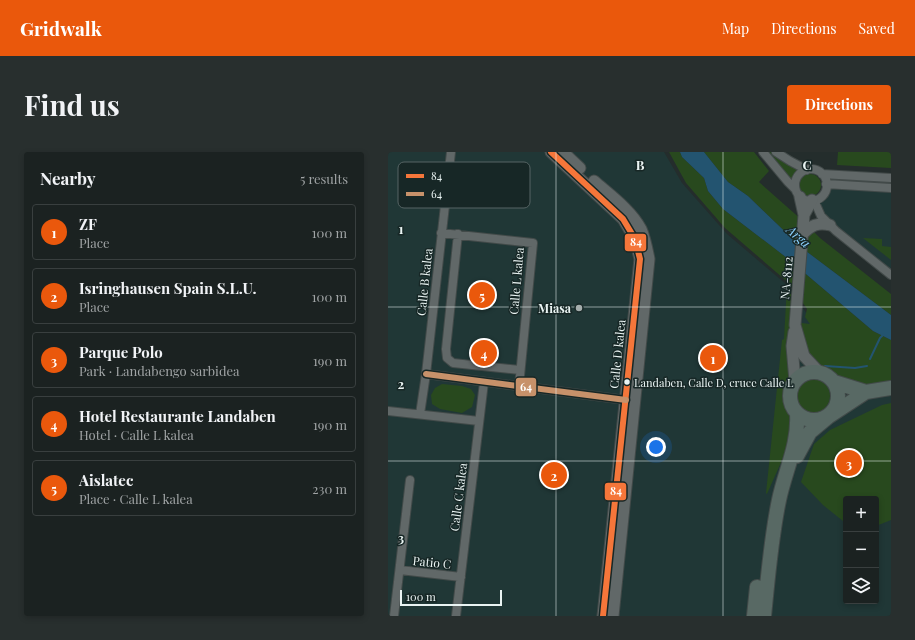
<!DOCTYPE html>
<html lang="en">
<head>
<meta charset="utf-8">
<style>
	:root { --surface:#1b2221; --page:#282f2e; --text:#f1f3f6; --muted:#a0a4a5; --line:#393f3f; --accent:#ea580c }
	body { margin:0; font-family:"Playfair Display",serif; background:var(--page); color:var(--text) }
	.controls { position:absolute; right:12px; bottom:12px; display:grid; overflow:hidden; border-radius:4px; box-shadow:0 2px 6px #0003 }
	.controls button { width:36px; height:36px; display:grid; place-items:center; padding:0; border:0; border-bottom:1px solid var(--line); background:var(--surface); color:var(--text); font:20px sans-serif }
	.scale { position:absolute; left:12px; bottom:10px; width:102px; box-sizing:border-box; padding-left:4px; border:2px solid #eaf4f3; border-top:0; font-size:11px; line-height:14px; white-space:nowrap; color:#eaf4f3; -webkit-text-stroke:3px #172726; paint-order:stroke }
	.you { position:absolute; left:268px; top:295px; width:14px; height:14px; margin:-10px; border:3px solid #fff; border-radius:50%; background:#1a73e8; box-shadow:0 0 0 6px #1a73e833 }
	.badge { display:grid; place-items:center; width:26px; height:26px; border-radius:50%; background:var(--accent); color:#fff; font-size:13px; font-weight:700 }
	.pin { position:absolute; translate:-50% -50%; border:2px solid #fff; box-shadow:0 1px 4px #0006 }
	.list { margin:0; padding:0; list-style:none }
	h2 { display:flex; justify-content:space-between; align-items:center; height:52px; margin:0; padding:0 16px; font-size:17px }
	h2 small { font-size:13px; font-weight:400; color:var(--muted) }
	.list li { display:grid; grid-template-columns:26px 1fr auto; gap:12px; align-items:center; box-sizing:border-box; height:56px; margin:0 8px 8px; padding:0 8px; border:1px solid var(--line); border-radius:4px }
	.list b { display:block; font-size:15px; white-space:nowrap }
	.list p { margin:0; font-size:13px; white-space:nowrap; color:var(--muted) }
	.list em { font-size:13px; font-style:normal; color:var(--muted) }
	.icon { flex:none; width:22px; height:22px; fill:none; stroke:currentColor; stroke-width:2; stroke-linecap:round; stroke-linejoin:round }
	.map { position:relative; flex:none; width:503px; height:464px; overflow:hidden; border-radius:4px }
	header { display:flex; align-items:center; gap:24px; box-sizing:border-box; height:56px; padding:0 20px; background:var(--accent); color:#fff }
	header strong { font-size:19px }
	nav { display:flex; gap:22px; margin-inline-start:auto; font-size:14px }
	.intro { display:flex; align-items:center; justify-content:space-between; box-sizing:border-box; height:96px; padding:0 24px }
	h1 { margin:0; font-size:28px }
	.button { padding:10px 18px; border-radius:4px; background:var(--accent); color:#fff; font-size:14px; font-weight:700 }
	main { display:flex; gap:24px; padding:0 24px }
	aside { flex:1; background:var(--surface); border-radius:4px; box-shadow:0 2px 6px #0003 }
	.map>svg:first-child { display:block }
	.built { fill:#203736; fill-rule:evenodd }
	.green { fill:#28491e }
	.water { fill:#235470 }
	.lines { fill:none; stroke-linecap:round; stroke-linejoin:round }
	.stream { stroke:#235470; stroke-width:2 }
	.street-casing { stroke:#424a49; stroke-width:10 }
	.secondary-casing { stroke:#424a49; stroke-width:13 }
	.highway-casing { stroke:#424a49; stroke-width:16 }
	.street { stroke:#616868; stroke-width:8 }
	.secondary { stroke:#616868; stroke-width:11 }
	.highway { stroke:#586964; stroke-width:14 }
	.bus-1-casing { stroke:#172726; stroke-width:9 }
	.bus-2-casing { stroke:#172726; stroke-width:9 }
	.bus-1 { stroke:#f5763a; stroke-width:6 }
	.bus-2 { stroke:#c7916a; stroke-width:6 }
	.grid { fill:none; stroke:#eaf4f3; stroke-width:1; stroke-opacity:0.55 }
	.poi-dot { fill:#a5aead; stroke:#172726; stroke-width:1.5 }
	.bus-dot { fill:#eaf4f3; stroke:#172726; stroke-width:1.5 }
	.labels { text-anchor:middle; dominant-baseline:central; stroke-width:3; stroke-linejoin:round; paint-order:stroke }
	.bus-label { font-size:11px; fill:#eaf4f3; stroke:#172726; text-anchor:start }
	.street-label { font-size:12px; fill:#eaf4f3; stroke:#172726 }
	.poi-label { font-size:12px; font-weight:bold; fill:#eaf4f3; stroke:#172726; text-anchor:end }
	.water-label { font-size:13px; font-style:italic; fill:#8acffb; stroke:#172726 }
	.key { fill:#172726; stroke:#566464; stroke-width:1 }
	.key-label { font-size:11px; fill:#eaf4f3 }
	.grid-label { font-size:13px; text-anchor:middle; font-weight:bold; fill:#eaf4f3; stroke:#172726; stroke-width:3; stroke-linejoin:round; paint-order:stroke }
	.line-badge { stroke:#172726; stroke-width:1.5 }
	.badge-label { font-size:11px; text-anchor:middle; font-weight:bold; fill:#fff }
</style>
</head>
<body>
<header>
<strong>Gridwalk</strong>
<nav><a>Map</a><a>Directions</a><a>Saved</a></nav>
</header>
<div class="intro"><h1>Find us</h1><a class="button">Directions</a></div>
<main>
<aside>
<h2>Nearby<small>5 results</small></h2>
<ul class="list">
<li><span class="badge">1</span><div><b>ZF</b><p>Place</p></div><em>100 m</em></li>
<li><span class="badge">2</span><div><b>Isringhausen Spain S.L.U.</b><p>Place</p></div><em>100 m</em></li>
<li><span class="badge">3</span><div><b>Parque Polo</b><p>Park · Landabengo sarbidea</p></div><em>190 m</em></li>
<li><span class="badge">4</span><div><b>Hotel Restaurante Landaben</b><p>Hotel · Calle L kalea</p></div><em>190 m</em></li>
<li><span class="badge">5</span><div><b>Aislatec</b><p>Place · Calle L kalea</p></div><em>230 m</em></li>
</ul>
</aside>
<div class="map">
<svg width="503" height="464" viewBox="0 0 503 464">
	<rect width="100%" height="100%" fill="#242d2c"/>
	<!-- built -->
	<path class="built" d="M0,0h276l18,31 45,51 60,51 40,58 64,25v248h-503zM458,347h30v102h-30z
		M437,26l66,4v93l-55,-44 -22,-31 11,-10z"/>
	<!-- green -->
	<path class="green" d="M281,0h11l2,5 22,21 4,13 15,18 64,49 86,73 18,9v41l-16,3h-13l-14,-3 -34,-18 -9,-11 -4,-12v-17l9,1 -5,-7 2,-8 -17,-25 -65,-56 -39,-45z
		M316,0h50l15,19 -10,11 44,39 17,17 71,56v21l-89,-67 -54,-52 -20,-14z
		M379,0h5l29,17 -5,5 -3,8z
		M450,0h53v16l-54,-3z
		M411 33a11 11 0 1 1 22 0a11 11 0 1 1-22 0Z
		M475,86l19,1v7l9,1v13z
		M399,133l7,10 -4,81c-15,21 4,30 3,47 0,3 -1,7 -2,10 -5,21 -15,40 -24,61l-1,-1 16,-153 2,-1z
		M408 244a17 17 0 1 1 34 0a17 17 0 1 1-34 0Z
		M54,232l20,2 9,3 4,6 -3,12 -10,6 -22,-4 -8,-5 -1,-9 4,-7z
		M503,251v117l-15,6v-27h-30v29l-3,-7 -20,-16 -22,-23 13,-38 16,-14 52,-25z"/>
	<!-- water -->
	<path class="water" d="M292,0h24l24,30 20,14 54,52 89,67v25l-18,-9 -86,-73 -64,-49 -15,-18 -4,-13 -22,-21z"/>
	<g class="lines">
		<!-- stream -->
		<path class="stream" d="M482,207l10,-21 4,-4
			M437,214l30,2 12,-2"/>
		<defs>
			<path id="street" d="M375,0l25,30 7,7
				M388,0l14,9 17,9
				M407 33a16 16 0 1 1 32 0a16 16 0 1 1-32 0Z
				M434,22l69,4
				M438,32l65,4
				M426,48l7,16 15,15 55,44
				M53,81l92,10 -14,143
				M70,82l-12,115 1,9 6,5 67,7
				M38,222l200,26
				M0,259l91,10
				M32,262l6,-40 25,-222
				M12,418l61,7
				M6,464l16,-136
				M68,464l28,-234"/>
			<path id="secondary" d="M163,0l72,67 12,20 5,20 -37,357
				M175,0l17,16
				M206,29c16,14 37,29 47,48 4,9 6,20 8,30l-36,357
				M412,45l4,18 -9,110 9,31 15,16
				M416,63l8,-15
				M414,83c9,-10 16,-13 28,-10
				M406,180l-2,14 3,35"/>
			<path id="highway" d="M402 244a24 24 0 1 1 48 0a24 24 0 1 1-48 0Z
				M446,230l32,10
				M409,304l13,-24 18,-15 38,-25 25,-4
				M366,464l3,-29
				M376,464c4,-39 7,-78 15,-116 6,-29 20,-56 18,-86"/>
		</defs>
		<!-- street casing -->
		<use href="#street" class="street-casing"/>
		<!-- secondary casing -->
		<use href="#secondary" class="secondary-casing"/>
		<!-- highway casing -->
		<use href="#highway" class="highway-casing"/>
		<!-- street -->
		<use href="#street" class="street"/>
		<!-- secondary -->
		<use href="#secondary" class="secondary"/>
		<!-- highway -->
		<use href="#highway" class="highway"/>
		<defs>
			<path id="bus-1" d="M163,0l72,67 12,20 5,20 -37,357"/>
			<path id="bus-2" d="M38,222l200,26"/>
		</defs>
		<!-- bus-1 casing -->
		<use href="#bus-1" class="bus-1-casing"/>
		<!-- bus-2 casing -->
		<use href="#bus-2" class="bus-2-casing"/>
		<!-- bus-1 -->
		<use href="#bus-1" class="bus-1"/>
		<!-- bus-2 -->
		<use href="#bus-2" class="bus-2"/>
	</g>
	<!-- grid -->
	<path class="grid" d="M168,0v464M335,0v464M0,155h503M0,309h503"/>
	<!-- markers -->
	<circle class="poi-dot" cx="191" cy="156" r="4"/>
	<circle class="bus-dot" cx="239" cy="230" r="3.5"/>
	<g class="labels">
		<!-- bus labels -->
		<g class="bus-label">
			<text x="246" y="230">Landaben, Calle D, cruce Calle L</text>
		</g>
		<!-- street labels -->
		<g class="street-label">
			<text transform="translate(398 126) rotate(-85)">NA-8112</text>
			<text transform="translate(128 129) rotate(-85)">Calle L kalea</text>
			<text transform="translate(36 130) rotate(-84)">Calle B kalea</text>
			<text transform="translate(229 202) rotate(-84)">Calle D kalea</text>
			<text transform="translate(70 345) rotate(-83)">Calle C kalea</text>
			<text transform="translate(44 410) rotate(6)">Patio C</text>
		</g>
		<!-- poi labels -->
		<g class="poi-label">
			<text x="183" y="156">Miasa</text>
		</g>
		<!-- water labels -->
		<g class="water-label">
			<text transform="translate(411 84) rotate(41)">Arga</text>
		</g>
	</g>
	<!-- legend -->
	<rect x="10" y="10" width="132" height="46" rx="6" class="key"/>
	<rect x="18" y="22" width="18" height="4" fill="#f5763a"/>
	<rect x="18" y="40" width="18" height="4" fill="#c7916a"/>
	<g class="key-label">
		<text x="43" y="28">84</text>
		<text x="43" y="46">64</text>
	</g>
	<g class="grid-label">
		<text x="252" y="18">B</text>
		<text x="419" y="18">C</text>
		<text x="13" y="82">1</text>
		<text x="13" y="237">2</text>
		<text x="13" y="391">3</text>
	</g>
	<g class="line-badge">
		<rect x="236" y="81" width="23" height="19" rx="4" fill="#f5763a"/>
		<rect x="127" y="225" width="22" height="20" rx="4" fill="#c7916a"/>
		<rect x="216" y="330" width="23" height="19" rx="4" fill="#f5763a"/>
	</g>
	<g class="badge-label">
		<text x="248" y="94">84</text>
		<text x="138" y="239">64</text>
		<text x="228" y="343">84</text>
	</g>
</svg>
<div class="controls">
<button>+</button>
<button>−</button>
<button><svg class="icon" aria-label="layers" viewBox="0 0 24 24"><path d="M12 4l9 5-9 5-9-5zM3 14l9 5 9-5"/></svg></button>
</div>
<div class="scale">100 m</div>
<div class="you"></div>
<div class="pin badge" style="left:325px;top:206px">1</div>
<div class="pin badge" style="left:166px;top:323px">2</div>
<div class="pin badge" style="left:461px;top:311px">3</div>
<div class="pin badge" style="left:96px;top:201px">4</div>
<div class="pin badge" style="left:94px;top:143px">5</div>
</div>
</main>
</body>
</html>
